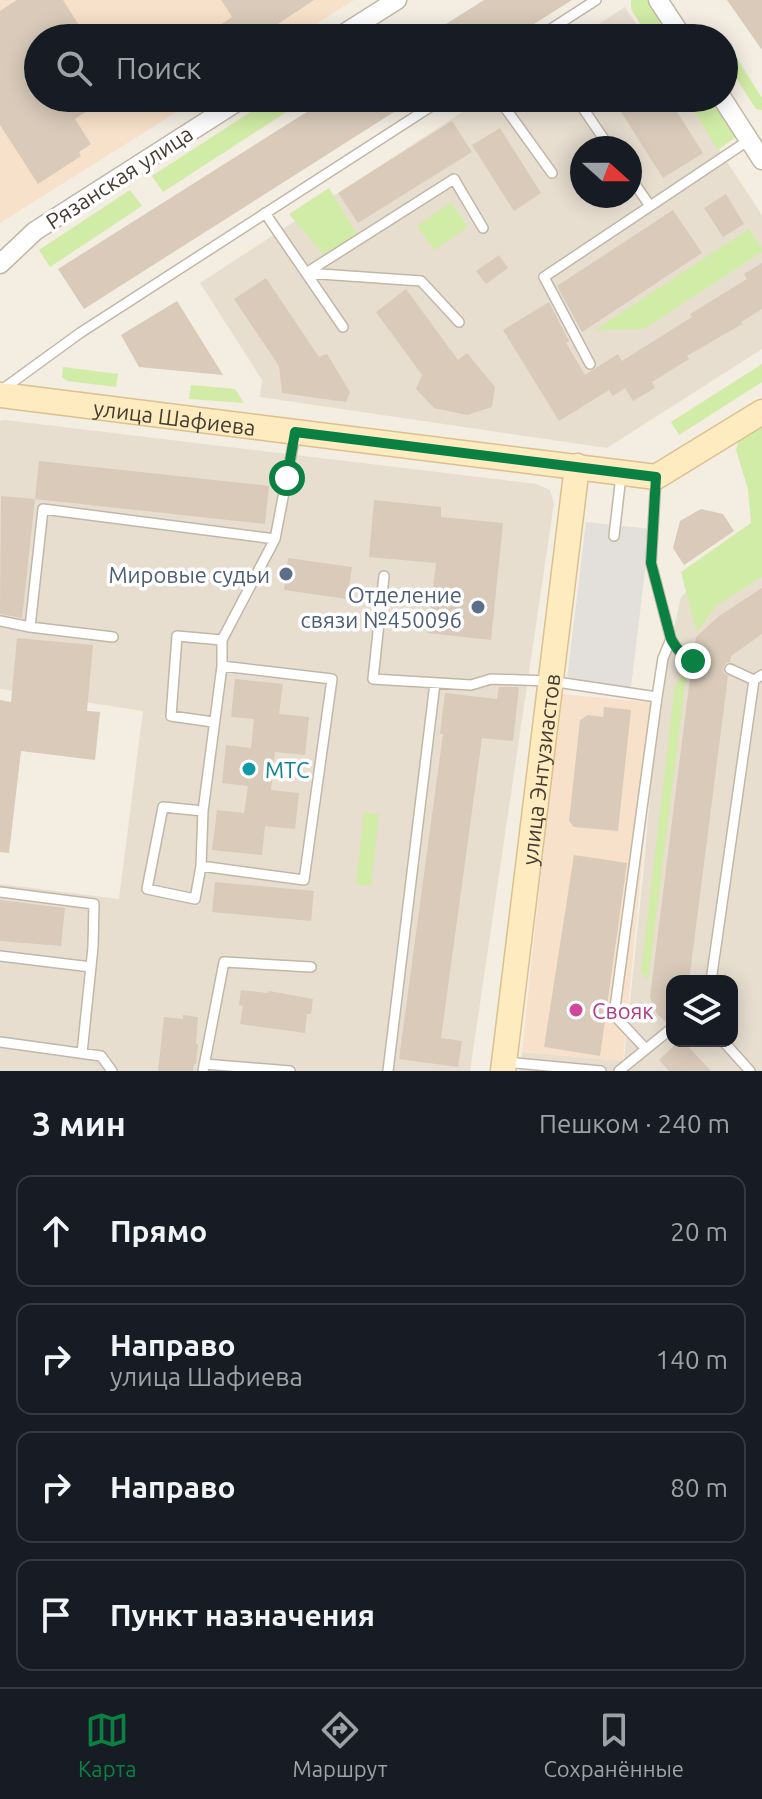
<!DOCTYPE html>
<html lang="ru">
<head>
<meta charset="utf-8">
<style>
	:root { --surface:#171b24; --page:#242831; --text:#f1f3f6; --muted:#9ea1a6; --line:#363941; --accent:#0b8043 }
	body { margin:0; font-family:Ubuntu,sans-serif; background:var(--page); color:var(--text) }
	.controls { position:absolute; right:24px; bottom:24px; display:grid; overflow:hidden; border-radius:16px; box-shadow:0 4px 20px #0003 }
	.controls button { width:72px; height:72px; display:grid; place-items:center; padding:0; border:0; border-bottom:2px solid var(--line); background:var(--surface); color:var(--text); font:40px sans-serif }
	.compass { position:absolute; left:570px; top:136px; width:72px; height:72px; border-radius:50%; background:var(--surface); box-shadow:0 4px 20px #0003; rotate:111deg }
	.stop { position:absolute; width:24px; height:24px; margin:-18px; border:6px solid #0b8043; border-radius:50%; background:#fff }
	.stop.end { background:#0b8043; border-color:#fff; box-shadow:0 2px 8px #0008 }
	.list { margin:0; padding:0; list-style:none }
	h2 { display:flex; justify-content:space-between; align-items:center; height:104px; margin:0; padding:0 32px; font-size:34px }
	h2 small { font-size:26px; font-weight:400; color:var(--muted) }
	.list li { display:grid; grid-template-columns:52px 1fr auto; gap:24px; align-items:center; box-sizing:border-box; height:112px; margin:0 16px 16px; padding:0 16px; border:2px solid var(--line); border-radius:16px }
	.list b { display:block; font-size:30px; white-space:nowrap }
	.list p { margin:0; font-size:26px; white-space:nowrap; color:var(--muted) }
	.list em { font-size:26px; font-style:normal; color:var(--muted) }
	.icon { flex:none; width:44px; height:44px; fill:none; stroke:currentColor; stroke-width:2; stroke-linecap:round; stroke-linejoin:round }
	.map { position:relative; flex:none; width:762px; height:1071px; overflow:hidden }
	.search { position:absolute; background:var(--surface); box-shadow:0 4px 20px #0003; left:24px; right:24px; top:24px; height:88px; display:flex; align-items:center; gap:20px; box-sizing:border-box; padding:0 28px; border-radius:44px; color:var(--muted); font-size:30px }
	.sheet { height:616px; background:var(--surface) }
	nav { display:flex; justify-content:space-around; align-items:center; box-sizing:border-box; height:112px; border-top:2px solid var(--line); background:var(--surface); font-size:22px; color:var(--muted) }
	nav a { display:grid; justify-items:center; gap:4px }
	nav .on { color:var(--accent) }
	.map>svg:first-child { display:block }
	.residential { fill:#e7ded0; fill-rule:evenodd }
	.commercial { fill:#f8e1ca }
	.green { fill:#d1eca6 }
	.parking { fill:#e3dfdb }
	.building { fill:#d9cab9 }
	.lines { fill:none; stroke-linecap:round; stroke-linejoin:round }
	.lane-casing { stroke:#c2b7a7; stroke-width:12 }
	.street-casing { stroke:#c2b7a7; stroke-width:21 }
	.secondary-casing { stroke:#dac18f; stroke-width:27 }
	.lane { stroke:#fff; stroke-width:9 }
	.street { stroke:#fff; stroke-width:18 }
	.secondary { stroke:#ffebc0; stroke-width:24 }
	.route { stroke:#0b8043; stroke-width:10 }
	.service-dot { fill:#5c6f8a; stroke:#fff; stroke-width:3 }
	.culture-dot { fill:#0f9aa8; stroke:#fff; stroke-width:3 }
	.hotel-dot { fill:#d1479c; stroke:#fff; stroke-width:3 }
	.labels { text-anchor:middle; dominant-baseline:central; stroke-width:7; stroke-linejoin:round; paint-order:stroke }
	.street-label { font-size:22px; fill:#453c32; stroke:#fff }
	.service-label { font-size:22px; fill:#4e5e75; stroke:#fff; text-anchor:end }
	.culture-label { font-size:22px; fill:#0d838f; stroke:#fff; text-anchor:start }
	.hotel-label { font-size:22px; fill:#b23c85; stroke:#fff; text-anchor:start }
</style>
</head>
<body>
<div class="map">
<svg width="762" height="1071" viewBox="0 0 762 1071">
	<rect width="100%" height="100%" fill="#f3ede2"/>
	<!-- residential -->
	<path class="residential" d="M625,7l20,31h-68z
		M484,98h201l77,117v134l-155,99 -347,-51 2,-17 -62,-97zM582,148h48v48h-48z
		M5,420l531,64 14,6 4,13 -84,568h-470v-187l119,15 24,-188 -143,-22v-268z
		M762,535v536h-242l2,-19 102,9 21,-205 12,-153 24,-106 22,-23zM672,981h60v60h-60z"/>
	<!-- commercial -->
	<path class="commercial" d="M0,0h354l-60,38h-256v60h161l-199,125z
		M560,694l97,9 -34,358 -101,-9z"/>
	<!-- green -->
	<path class="green" d="M631,0h20l23,38h-25l-18,-29z
		M724,38l38,60v12l-6,-1 -32,-50z
		M272,98h36l-145,94 -11,-16z
		M686,98h27l24,38 -19,14z
		M329,188l28,46 -33,21 -35,-41z
		M130,190l12,16 -92,61 -11,-17z
		M451,202l17,25 -34,23 -17,-24z
		M749,229l13,19v4l-118,77 -49,1z
		M762,364v18l-83,53 -8,-13z
		M63,367l55,7 -2,13 -49,-6 -5,-4z
		M191,385l44,4 9,14 -55,-4z
		M762,425v152l-45,28 -18,24 -3,1 -15,-58 70,-49 -3,-34 -12,-39 3,-10z
		M687,669l-39,311 -7,-8 34,-287z
		M364,812l15,2 -8,72 -15,-2z"/>
	<!-- parking -->
	<path class="parking" d="M586,522l64,7 -19,158 -64,-7z"/>
	<!-- building -->
	<path class="building" d="M17,0h46l24,38h-49v60h69l-32,21 16,25 -12,8 2,4 -43,28 -38,-59v-114z
		M221,0h93l-57,38h-56l31,-21z
		M484,0h88l-60,38h-88z
		M727,0h35v50z
		M329,98h87l-332,211 -26,-40z
		M612,98h56l35,55 -40,25z
		M452,121l20,31 -114,71 -20,-30z
		M500,128l41,65 -27,18 -42,-66z
		M726,194l18,30 -21,13 -19,-29z
		M673,210l29,43 -120,79 -25,-46z
		M499,255l9,13 -22,16 -10,-13z
		M762,263v46l-21,13 1,2 -55,32 2,3 -37,23 3,6 -22,13 -8,-13 -12,8 -4,-6 -50,31 -56,-91 46,-28 20,39 -3,2 19,32 33,-21 4,7 70,-44 -2,-3 57,-35 -3,-5z
		M266,278l53,79 8,-3 23,38 -4,10 -64,-9 -3,-27 -45,-67z
		M406,289l52,71 9,-7 28,34 -3,20 -25,8 -33,-7 -18,-19 6,-14 -46,-63z
		M177,301l46,74 -84,-8 -18,-32z
		M39,461l230,25 -4,38 -230,-25z
		M1,496l34,3 -13,119 -22,-4z
		M374,500l67,7v10l62,6 -12,117 -63,-7 8,-70 -67,-6z
		M701,509l22,5 11,17 -50,34 -11,-17 7,-27z
		M288,558l64,9 -5,32 -63,-9z
		M762,588v46l-31,22 -1,6 -4,1 -3,4 1,6 4,3 -39,305h-17v40l-5,2 -10,-9 -7,-17 40,-319 1,-10 6,-1 3,-5 -1,-5 -5,-4 2,-16 23,-21z
		M17,638l76,7 -6,66 13,1 -5,48 -74,-9 -12,102 -9,-1v-152l11,2z
		M235,679l48,5 -4,30 30,3 -4,38 -30,-3 -4,38 28,3 -4,36 -30,-3 -3,29 -50,-5 5,-40 27,3 4,-27 -26,-3 4,-38 25,3 3,-29 -23,-2z
		M499,687h20l-6,54 -31,-3 -41,300 21,3 -4,26 -59,-8 44,-325h-3l5,-41 52,6z
		M604,707l27,3 -13,121 -44,-4 -5,-6 11,-101 8,-5 15,2z
		M574,855l53,8 -27,193 -56,-9z
		M215,882l99,9 -3,30 -99,-9z
		M0,900l65,8 -4,38 -61,-5z
		M241,990l27,3 1,-2 44,8 -2,15h-4l-2,19 -65,-9 3,-18 -4,-1z
		M183,1015l15,2 -2,27h2l-2,20h-2l-1,7h-35l6,-54 19,2z
		M679,1041h4l28,30h-42l-10,-11z"/>
	<g class="lines">
		<defs>
			<path id="lane" d="M537,38l59,-38
				M498,98l54,75
				M576,98l34,50
				M630,177l20,29
				M265,213l78,114
				M306,273l148,-94 29,49
				M306,273l115,8 38,41
				M590,364l-46,-87 205,-137
				M3,389l77,-56 364,-235
				M656,477l-5,86 20,76c6,11 11,16 22,22
				M614,536l7,-60
				M384,576l-11,103 98,6 20,-6 59,2 107,16 6,-39 8,-19
				M0,621l30,6
				M113,637l-83,-10 13,-118 232,30 20,-104
				M730,669l24,11
				M213,722l-42,-6 6,-80 45,4
				M203,811l-40,-4 -16,82 48,10 6,-33 2,-55 19,-145v-26l53,-101
				M201,866l103,14 28,-201 -110,-13
				M0,892l94,12 -1,43 -11,106
				M0,956l91,11
				M711,981l43,-301 8,-5
				M723,1041l27,30
				M0,1042l101,14 11,15
				M645,1048l-31,-33 43,-318
				M505,1062l96,9
				M204,1064l86,7
				M203,1071l21,-109 87,5
				M388,1071l47,-388
				M619,1071l53,-43"/>
			<path id="street" d="M658,0l25,38
				M337,38l60,-38
				M722,98l40,62
				M0,264l35,-33 208,-133"/>
			<g id="secondary">
				<path id="s1" d="M0,395l656,82 106,-65"/>
				<path id="s2" d="M503,1071l74,-605"/>
			</g>
		</defs>
		<!-- lane casing -->
		<use href="#lane" class="lane-casing"/>
		<!-- street casing -->
		<use href="#street" class="street-casing"/>
		<!-- secondary casing -->
		<use href="#secondary" class="secondary-casing"/>
		<!-- lane -->
		<use href="#lane" class="lane"/>
		<!-- street -->
		<use href="#street" class="street"/>
		<!-- secondary -->
		<use href="#secondary" class="secondary"/>
	</g>
	<g class="lines">
		<!-- route -->
		<path class="route" d="M287,478l8,-46 361,45 -5,86 20,76c6,11 11,16 22,22"/>
	</g>
	<!-- markers -->
	<g class="service-dot">
		<circle cx="286" cy="574" r="8"/>
		<circle cx="478" cy="607" r="8"/>
	</g>
	<circle class="culture-dot" cx="249" cy="769" r="8"/>
	<circle class="hotel-dot" cx="576" cy="1010" r="8"/>
	<g class="labels">
		<!-- street labels -->
		<g class="street-label">
			<text transform="translate(119 177) rotate(-33)">Рязанская улица</text>
			<text stroke="none"><textPath href="#s1" startOffset="176">улица Шафиева</textPath></text>
			<text stroke="none"><textPath href="#s2" startOffset="304">улица Энтузиастов</textPath></text>
		</g>
		<!-- service labels -->
		<g class="service-label">
			<text x="270" y="574">Мировые судьи</text>
			<text x="462" y="594">Отделение<tspan x="462" dy="25">связи №450096</tspan></text>
		</g>
		<!-- culture labels -->
		<g class="culture-label">
			<text x="265" y="769">МТС</text>
		</g>
		<!-- hotel labels -->
		<g class="hotel-label">
			<text x="592" y="1010">Свояк</text>
		</g>
	</g>
</svg>
<div class="controls">
<button><svg class="icon" aria-label="layers" viewBox="0 0 24 24"><path d="M12 4l9 5-9 5-9-5zM3 14l9 5 9-5"/></svg></button>
</div>
<svg class="compass" viewBox="-18 -18 36 36"><path d="M0-13l5 13h-10z" fill="#e53935"/><path d="M0 13l5-13h-10z" fill="#9ea1a6"/></svg>
<div class="stop" style="left:287px;top:478px"></div>
<div class="stop end" style="left:693px;top:661px"></div>
<div class="search"><svg class="icon" aria-label="search" viewBox="0 0 24 24"><circle cx="10" cy="10" r="6"/><path d="M15 15l6 6"/></svg>Поиск</div>
</div>
<section class="sheet">
<h2>3 мин<small>Пешком · 240 m</small></h2>
<ul class="list">
<li><svg class="icon" aria-label="ahead" viewBox="0 0 24 24"><path d="M12 20V5M6 11l6-6 6 6"/></svg><div><b>Прямо</b></div><em>20 m</em></li>
<li><svg class="icon" aria-label="right" viewBox="0 0 24 24"><path d="M7 20v-9h11M14 6l5 5-5 5"/></svg><div><b>Направо</b><p>улица Шафиева</p></div><em>140 m</em></li>
<li><svg class="icon" aria-label="right" viewBox="0 0 24 24"><path d="M7 20v-9h11M14 6l5 5-5 5"/></svg><div><b>Направо</b></div><em>80 m</em></li>
<li><svg class="icon" aria-label="arrive" viewBox="0 0 24 24"><path d="M6 21V4h12l-3 4 3 4H6"/></svg><div><b>Пункт назначения</b></div></li>
</ul>
</section>
<nav>
<a class="on"><svg class="icon" aria-label="map" viewBox="0 0 24 24"><path d="M3 6l6-2 6 2 6-2v14l-6 2-6-2-6 2zM9 4v14M15 6v14"/></svg>Карта</a>
<a><svg class="icon" aria-label="directions" viewBox="0 0 24 24"><path d="M12 3l9 9-9 9-9-9zM9 14v-3h6M13 9l2 2-2 2"/></svg>Маршрут</a>
<a><svg class="icon" aria-label="saved" viewBox="0 0 24 24"><path d="M7 4h10v16l-5-4-5 4z"/></svg>Сохранённые</a>
</nav>
</body>
</html>
